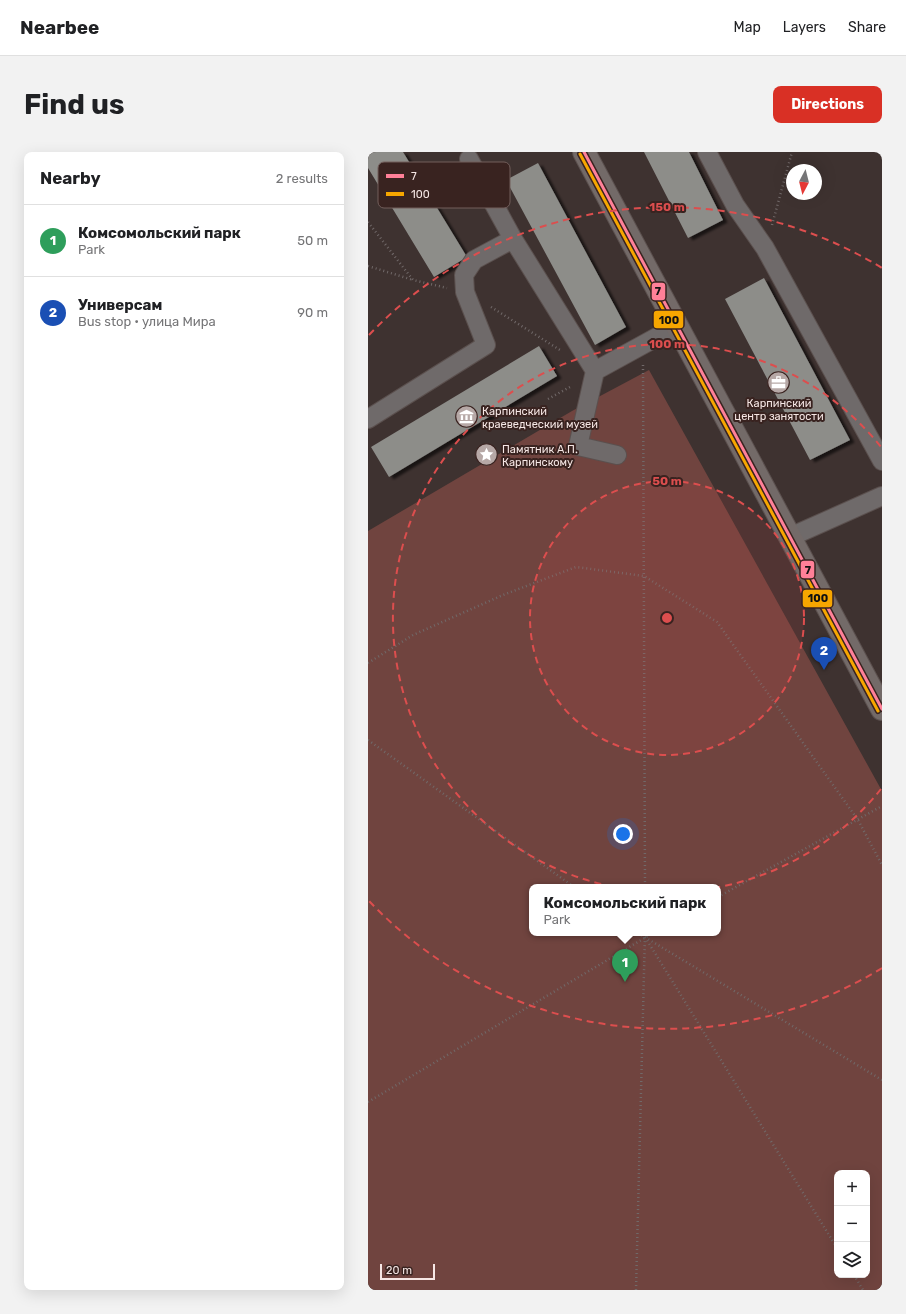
<!DOCTYPE html>
<html lang="en">
<head>
<meta charset="utf-8">
<style>
	:root { --surface:#fff; --page:#f2f2f2; --text:#202124; --muted:#757577; --line:#e0e0e0; --accent:#d93025 }
	body { margin:0; font-family:Rubik,sans-serif; background:var(--page); color:var(--text) }
	.controls { position:absolute; right:12px; bottom:12px; display:grid; overflow:hidden; border-radius:8px; box-shadow:0 4px 16px #0002 }
	.controls button { width:36px; height:36px; display:grid; place-items:center; padding:0; border:0; border-bottom:1px solid var(--line); background:var(--surface); color:var(--text); font:20px sans-serif }
	.compass { position:absolute; left:418px; top:12px; width:36px; height:36px; border-radius:50%; background:var(--surface); box-shadow:0 4px 16px #0002; rotate:187deg }
	.scale { position:absolute; left:12px; bottom:10px; width:55px; box-sizing:border-box; padding-left:4px; border:2px solid #f6e7e5; border-top:0; font-size:11px; line-height:14px; white-space:nowrap; color:#f6e7e5; -webkit-text-stroke:3px #392320; paint-order:stroke }
	.you { position:absolute; left:255px; top:682px; width:14px; height:14px; margin:-10px; border:3px solid #fff; border-radius:50%; background:#1a73e8; box-shadow:0 0 0 6px #1a73e833 }
	.badge { display:grid; place-items:center; width:26px; height:26px; border-radius:50%; background:var(--accent); color:#fff; font-size:13px; font-weight:700 }
	.pin { position:absolute; translate:-50% -33px; filter:drop-shadow(0 1px 2px #0008) }
	.pin::after { content:''; position:absolute; top:21px; width:14px; height:12px; background:inherit; clip-path:polygon(0 0,100% 0,50% 100%) }
	.popup { position:absolute; left:161px; top:732px; width:192px; height:52px; box-sizing:border-box; display:grid; place-content:center; border-radius:8px; background:var(--surface); filter:drop-shadow(0 1px 3px #0005); font-size:13px; white-space:nowrap; color:var(--muted) }
	.popup b { font-size:15px; color:var(--text) }
	.popup::after { content:''; position:absolute; left:50%; top:100%; margin-left:-8px; border:8px solid transparent; border-top-color:var(--surface) }
	.list { margin:0; padding:0; list-style:none }
	h2 { display:flex; justify-content:space-between; align-items:center; height:52px; margin:0; padding:0 16px; font-size:17px }
	h2 small { font-size:13px; font-weight:400; color:var(--muted) }
	.list li { display:grid; grid-template-columns:26px 1fr auto; gap:12px; align-items:center; box-sizing:border-box; height:72px; padding:0 16px; border-top:1px solid var(--line) }
	.list b { display:block; font-size:15px; white-space:nowrap }
	.list p { margin:0; font-size:13px; white-space:nowrap; color:var(--muted) }
	.list em { font-size:13px; font-style:normal; color:var(--muted) }
	.icon { flex:none; width:22px; height:22px; fill:none; stroke:currentColor; stroke-width:2; stroke-linecap:round; stroke-linejoin:round }
	.map { position:relative; flex:none; width:514px; height:1138px; overflow:hidden; border-radius:8px }
	header { display:flex; align-items:center; gap:24px; box-sizing:border-box; height:56px; padding:0 20px; background:var(--surface); border-bottom:1px solid var(--line) }
	header strong { font-size:19px }
	nav { display:flex; gap:22px; margin-inline-start:auto; font-size:14px }
	.intro { display:flex; align-items:center; justify-content:space-between; box-sizing:border-box; height:96px; padding:0 24px }
	h1 { margin:0; font-size:28px }
	.button { padding:10px 18px; border-radius:8px; background:var(--accent); color:#fff; font-size:14px; font-weight:700 }
	main { display:flex; gap:24px; padding:0 24px }
	aside { flex:1; background:var(--surface); border-radius:8px; box-shadow:0 4px 16px #0002 }
	.map>svg:first-child { display:block }
	.green { fill:#70443f; fill-rule:evenodd }
	.building { fill:#8d8d89; filter:url(#shadow) }
	.lines { fill:none; stroke-linecap:round; stroke-linejoin:round }
	.minor-casing { stroke:#5b504e; stroke-width:20 }
	.major-casing { stroke:#5b504e; stroke-width:24 }
	.path { stroke:#716969; stroke-width:2.5; stroke-dasharray:1 3; stroke-linecap:butt }
	.minor { stroke:#6f6a6a; stroke-width:18 }
	.major { stroke:#736a68; stroke-width:22 }
	.bus-1-casing { stroke:#392320; stroke-width:6 }
	.bus-2-casing { stroke:#392320; stroke-width:6 }
	.bus-1 { stroke:#ff8098; stroke-width:3 }
	.bus-2 { stroke:#f7a600; stroke-width:3 }
	.ring { fill:none; stroke:#dc4e4e; stroke-width:2; stroke-dasharray:7 5 }
	.labels { text-anchor:middle; dominant-baseline:central; stroke-width:4; stroke-linejoin:round; paint-order:stroke }
	.poi-label { font-size:11px; fill:#f6e7e5; stroke:#392320; text-anchor:start }
	.key { fill:#392320; stroke:#725e5b; stroke-width:1 }
	.key-label { font-size:11px; fill:#f6e7e5 }
	.centre { fill:#dc4e4e; stroke:#392320; stroke-width:2 }
	.ring-label { font-size:12px; text-anchor:middle; font-weight:bold; fill:#dc4e4e; stroke:#392320; stroke-width:4; stroke-linejoin:round; paint-order:stroke }
	.line-badge { stroke:#392320; stroke-width:1.5 }
	.pale-badge-label { font-size:11px; text-anchor:middle; font-weight:bold; fill:#111 }
</style>
</head>
<body>
<header>
<strong>Nearbee</strong>
<nav><a>Map</a><a>Layers</a><a>Share</a></nav>
</header>
<div class="intro"><h1>Find us</h1><a class="button">Directions</a></div>
<main>
<aside>
<h2>Nearby<small>2 results</small></h2>
<ul class="list">
<li><span class="badge" style="background:#2e9e5b">1</span><div><b>Комсомольский парк</b><p>Park</p></div><em>50 m</em></li>
<li><span class="badge" style="background:#1a4fb4">2</span><div><b>Универсам</b><p>Bus stop · улица Мира</p></div><em>90 m</em></li>
</ul>
</aside>
<div class="map">
<svg width="514" height="1138" viewBox="0 0 514 1138">
	<defs>
		<filter id="shadow"><feDropShadow dx="4.5" dy="2.5" stdDeviation="1" flood-color="#0009"/></filter>
	</defs>
	<rect width="100%" height="100%" fill="#3e3230"/>
	<!-- green -->
	<path class="green" d="M281,218l233,421v499h-514v-759l204,-120zM164,735h186v46h-186zM469,1021h30v102h-30z"/>
	<!-- building -->
	<path class="building" d="M0,0h35l64,105 -33,20 -66,-109z
		M276,0h45l34,68 -35,18z
		M170,11l88,164 -31,18 -89,-165z
		M396,126l86,162 -40,20 -85,-161z
		M171,194l18,30 -168,101 -18,-30z"/>
	<g class="lines">
		<defs>
			<path id="minor" d="M339,0l28,53 30,43 117,213
				M101,7l44,80 82,132 -17,75 39,9
				M227,219l82,-45
				M0,267l118,-74 -21,-53 -1,-17 10,-15 39,-21
				M422,385l92,-41"/>
			<path id="major" d="M216,0l298,557"/>
		</defs>
		<!-- minor casing -->
		<use href="#minor" class="minor-casing"/>
		<!-- major casing -->
		<use href="#major" class="major-casing"/>
		<!-- path -->
		<path class="path" d="M0,70l45,58 34,8
			M404,73l20,-73
			M0,114l45,14
			M123,155l69,43
			M275,213l2,522
			M180,247l22,-12
			M0,511l45,-28 90,-40 73,-28 68,9 73,46 141,198 24,45
			M0,588l206,147
			M350,745l164,-91
			M270,781l244,147
			M277,785l192,311
			M0,950l285,-169
			M486,1123l9,15
			M268,1138l9,-357"/>
		<!-- minor -->
		<use href="#minor" class="minor"/>
		<!-- major -->
		<use href="#major" class="major"/>
		<defs>
			<path id="bus-1" d="M216,0l298,557"/>
			<path id="bus-2" d="M212,2l298,557"/>
		</defs>
		<!-- bus-1 casing -->
		<use href="#bus-1" class="bus-1-casing"/>
		<!-- bus-2 casing -->
		<use href="#bus-2" class="bus-2-casing"/>
		<!-- bus-1 -->
		<use href="#bus-1" class="bus-1"/>
		<!-- bus-2 -->
		<use href="#bus-2" class="bus-2"/>
	</g>
	<!-- distance rings -->
	<circle cx="299" cy="466" r="137" fill="#dc4e4e" fill-opacity=".12"/>
	<g class="ring">
		<circle cx="299" cy="466" r="137"/>
		<path d="M513 637A274 274 0 1 1 513 295"/>
		<path d="M514 816A411 411 0 0 1 1 749M1 183A411 411 0 0 1 514 116"/>
	</g>
	<!-- icons -->
	<defs>
		<symbol id="office-disc" viewBox="-11 -11 22 22"><circle r="9.5" fill="#b6a8a6" stroke="#392320"/><path d="M-6-3h4V-5.5h4V-3h4V5H-6ZM-1-4.5V-3h2v-1.5ZM-6 0V1H6V0Z" fill="#fff"/></symbol>
		<symbol id="museum-disc" viewBox="-11 -11 22 22"><circle r="9.5" fill="#b6a8a6" stroke="#392320"/><path d="M0-6L6-3V-2H-6V-3ZM-5-1h2V3h-2ZM-1-1h2V3h-2ZM3-1h2V3H3ZM-6 4H6V6H-6Z" fill="#fff"/></symbol>
		<symbol id="sight-disc" viewBox="-11 -11 22 22"><circle r="9.5" fill="#b6a8a6" stroke="#392320"/><path d="M0-6L1.8-2.2L6-1.7L2.9 1.2L3.7 5.4L0 3.3L-3.7 5.4L-2.9 1.2L-6-1.7L-1.8-2.2Z" fill="#fff"/></symbol>
	</defs>
	<g fill-rule="evenodd">
		<use href="#office-disc" x="398" y="218" width="25" height="25"/>
		<use href="#museum-disc" x="86" y="252" width="25" height="25"/>
		<use href="#sight-disc" x="106" y="290" width="25" height="25"/>
	</g>
	<g class="labels">
		<!-- poi labels -->
		<g class="poi-label">
			<text x="411" y="251" text-anchor="middle">Карпинский<tspan x="411" dy="13">центр занятости</tspan></text>
			<text x="114" y="259">Карпинский<tspan x="114" dy="13">краеведческий музей</tspan></text>
			<text x="134" y="297">Памятник А.П.<tspan x="134" dy="13">Карпинскому</tspan></text>
		</g>
	</g>
	<!-- legend -->
	<rect x="10" y="10" width="132" height="46" rx="6" class="key"/>
	<rect x="18" y="22" width="18" height="4" fill="#ff8098"/>
	<rect x="18" y="40" width="18" height="4" fill="#f7a600"/>
	<g class="key-label">
		<text x="43" y="28">7</text>
		<text x="43" y="46">100</text>
	</g>
	<circle cx="299" cy="466" r="6" class="centre"/>
	<g class="ring-label">
		<text x="299" y="59">150 m</text>
		<text x="299" y="196">100 m</text>
		<text x="299" y="333">50 m</text>
	</g>
	<g class="line-badge">
		<rect x="283" y="130" width="15" height="19" rx="4" fill="#ff8098"/>
		<rect x="285" y="158" width="31" height="19" rx="4" fill="#f7a600"/>
		<rect x="432" y="408" width="15" height="19" rx="4" fill="#ff8098"/>
		<rect x="434" y="437" width="31" height="19" rx="4" fill="#f7a600"/>
	</g>
	<g class="pale-badge-label">
		<text x="290" y="143">7</text>
		<text x="301" y="172">100</text>
		<text x="440" y="422">7</text>
		<text x="450" y="450">100</text>
	</g>
</svg>
<div class="controls">
<button>+</button>
<button>−</button>
<button><svg class="icon" aria-label="layers" viewBox="0 0 24 24"><path d="M12 4l9 5-9 5-9-5zM3 14l9 5 9-5"/></svg></button>
</div>
<svg class="compass" viewBox="-18 -18 36 36"><path d="M0-13l5 13h-10z" fill="#e53935"/><path d="M0 13l5-13h-10z" fill="#757577"/></svg>
<div class="scale">20 m</div>
<div class="you"></div>
<div class="pin badge" style="left:257px;top:830px;background:#2e9e5b">1</div>
<div class="popup"><b>Комсомольский парк</b>Park</div>
<div class="pin badge" style="left:456px;top:518px;background:#1a4fb4">2</div>
</div>
</main>
</body>
</html>
